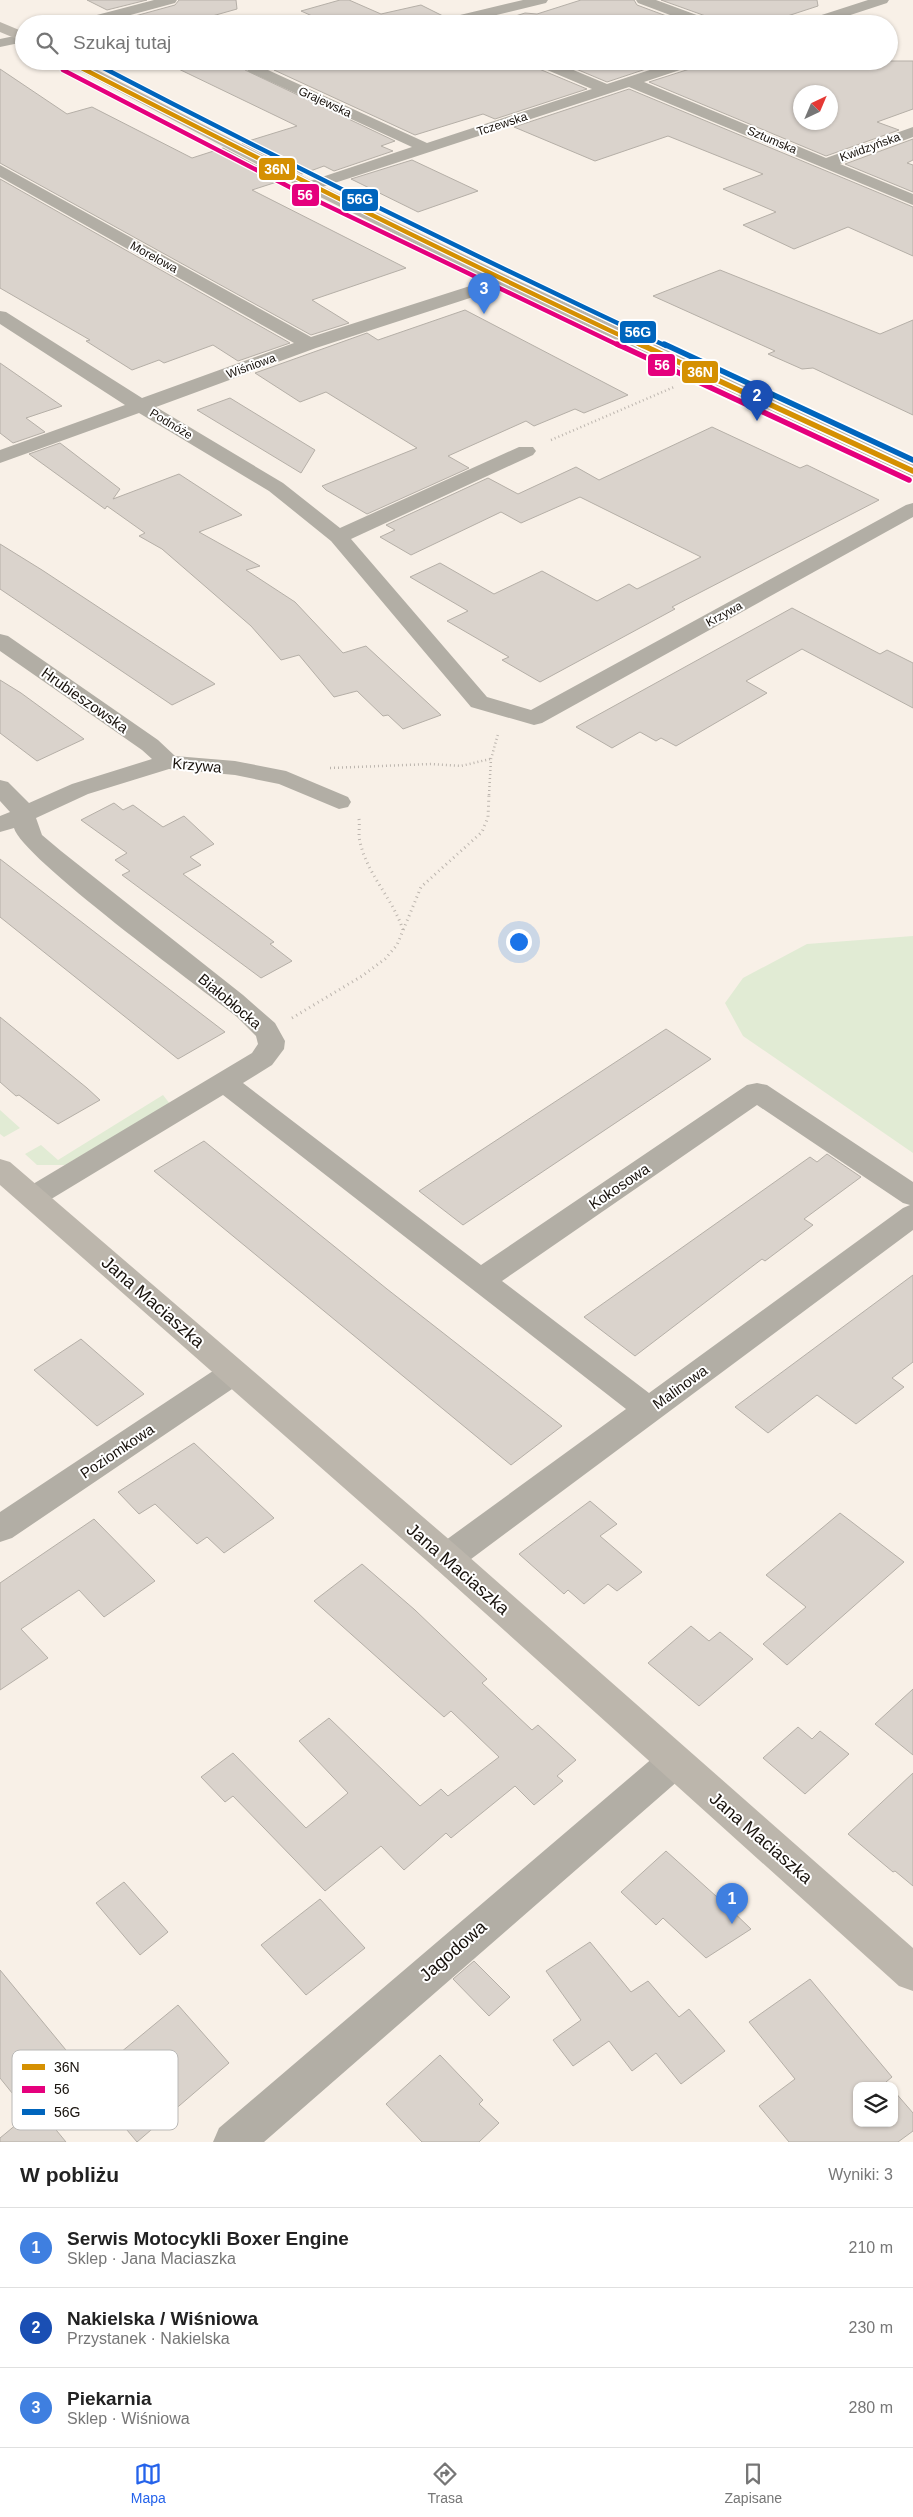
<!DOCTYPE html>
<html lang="pl">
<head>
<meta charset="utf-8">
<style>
	:root { --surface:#fff; --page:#f2f2f2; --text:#222; --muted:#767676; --line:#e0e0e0; --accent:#2563eb }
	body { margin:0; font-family:Arial,sans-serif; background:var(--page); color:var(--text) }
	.controls { position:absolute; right:15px; bottom:15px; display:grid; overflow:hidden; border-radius:10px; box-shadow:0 1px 4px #0004 }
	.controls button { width:45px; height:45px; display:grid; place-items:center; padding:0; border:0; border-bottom:1px solid var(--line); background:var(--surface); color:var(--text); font:25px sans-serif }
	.compass { position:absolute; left:793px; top:85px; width:45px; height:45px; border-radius:50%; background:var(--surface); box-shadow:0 1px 4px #0004; rotate:44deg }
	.you { position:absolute; left:518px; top:941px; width:18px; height:18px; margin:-12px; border:4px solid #fff; border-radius:50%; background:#1a73e8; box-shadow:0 0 0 8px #1a73e833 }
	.badge { display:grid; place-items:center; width:32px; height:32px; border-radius:50%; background:var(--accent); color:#fff; font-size:16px; font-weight:700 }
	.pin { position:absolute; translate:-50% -41px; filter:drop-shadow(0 1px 2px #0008) }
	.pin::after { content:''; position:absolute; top:26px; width:18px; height:15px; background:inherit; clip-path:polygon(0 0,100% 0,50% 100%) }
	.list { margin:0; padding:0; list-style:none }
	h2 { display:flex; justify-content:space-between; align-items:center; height:65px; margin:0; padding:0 20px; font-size:21px }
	h2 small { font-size:16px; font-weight:400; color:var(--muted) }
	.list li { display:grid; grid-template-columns:32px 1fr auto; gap:15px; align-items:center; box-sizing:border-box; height:80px; padding:0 20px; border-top:1px solid var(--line) }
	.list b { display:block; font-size:19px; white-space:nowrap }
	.list p { margin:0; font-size:16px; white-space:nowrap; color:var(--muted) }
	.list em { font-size:16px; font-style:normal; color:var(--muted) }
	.icon { flex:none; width:28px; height:28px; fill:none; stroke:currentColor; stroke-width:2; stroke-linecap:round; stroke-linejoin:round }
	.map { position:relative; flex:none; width:913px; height:2142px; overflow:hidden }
	.search { position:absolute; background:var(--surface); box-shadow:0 1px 4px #0004; left:15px; right:15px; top:15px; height:55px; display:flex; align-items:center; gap:12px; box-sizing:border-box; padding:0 18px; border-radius:28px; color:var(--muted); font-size:19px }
	.sheet { height:305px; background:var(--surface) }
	nav { display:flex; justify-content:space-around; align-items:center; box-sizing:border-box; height:70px; border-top:1px solid var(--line); background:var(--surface); font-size:14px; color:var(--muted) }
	nav a { display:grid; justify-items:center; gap:2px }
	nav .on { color:var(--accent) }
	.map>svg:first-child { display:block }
	.green { fill:#e1ebd4 }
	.building { fill:#dad3cc; stroke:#b5afa7; fill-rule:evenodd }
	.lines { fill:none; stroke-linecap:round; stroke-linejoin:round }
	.path-far1 { stroke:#bcb5ae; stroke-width:2.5; stroke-dasharray:1 3; stroke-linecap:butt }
	.path { stroke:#bcb5ae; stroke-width:3; stroke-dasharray:1 4; stroke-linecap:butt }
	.street { fill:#b2aea5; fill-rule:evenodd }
	.secondary { fill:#bcb6ac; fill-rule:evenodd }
	.bus-1-far1-casing { stroke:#fff; stroke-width:7 }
	.bus-1-casing { stroke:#fff; stroke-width:9 }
	.bus-2-far1-casing { stroke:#fff; stroke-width:7 }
	.bus-2-casing { stroke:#fff; stroke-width:9 }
	.bus-3-far1-casing { stroke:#fff; stroke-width:7 }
	.bus-3-casing { stroke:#fff; stroke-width:9 }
	.bus-1-far1 { stroke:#d59002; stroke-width:4.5 }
	.bus-1 { stroke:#d59002; stroke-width:5.5 }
	.bus-2-far1 { stroke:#e5007d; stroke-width:4.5 }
	.bus-2 { stroke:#e5007d; stroke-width:5.5 }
	.bus-3-far1 { stroke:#0065bd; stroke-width:4.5 }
	.bus-3 { stroke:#0065bd; stroke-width:5.5 }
	.labels { text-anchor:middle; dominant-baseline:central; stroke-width:4; stroke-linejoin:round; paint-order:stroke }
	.far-street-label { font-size:12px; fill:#17110b; stroke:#fff }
	.street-label { font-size:15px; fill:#17110b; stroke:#fff }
	.near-street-label { font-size:18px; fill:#17110b; stroke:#fff }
	.key { fill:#fff; stroke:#b9b8b6; stroke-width:1 }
	.key-label { font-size:14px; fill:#17110b }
	.line-badge { stroke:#fff; stroke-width:2 }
	.badge-label { font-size:14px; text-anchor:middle; font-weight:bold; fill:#fff }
</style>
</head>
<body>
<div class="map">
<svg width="913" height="2142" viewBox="0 0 913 2142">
	<rect width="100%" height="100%" fill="#f8f0e7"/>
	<!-- green -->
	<path class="green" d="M913,936v217l-170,-117 -18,-33 18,-25 64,-34z
		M163,1095l7,9 -105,61h-28l-12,-11 16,-9 17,15z
		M0,1110l20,18 -16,9 -4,-3z"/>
	<!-- building -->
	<path class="building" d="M87,0h60l-40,10z
		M179,0h57l1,9 -53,15h-50l-10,-5 51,-14z
		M340,0h9l32,14 40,-9 24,12 -10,2 -4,5h-101l-29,-13z
		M581,0h53l3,5 51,19h-198l35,-11 12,1z
		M661,0h156l1,6 -55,18h-46l-3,-5z
		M162,61h97l-11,4 -3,5 150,71 -14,5 12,5 -59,20 -10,-5 -22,8 -60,-31 55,-17z
		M295,61h234l3,5 55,23 -92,30 -12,-5 -68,21 -141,-65 17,-4z
		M557,61h113l-63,21z
		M702,61h211v48l-36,13 22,8 -73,26 -177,-74 50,-16zM800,92h30v30h-30z
		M0,69l67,45 25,-7 100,51 31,-10 60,32 -31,10 154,78 -94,32 37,23 -38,12 -311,-172z
		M629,89l284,118v49l-65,-29 -54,22 -51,-24 33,-13 -53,-23 40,-15 -95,-38 -73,25 -81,-34z
		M913,139v21l-6,3 6,2v27l-68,-28z
		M412,160l66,31 -60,21 -67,-33z
		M0,179l290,164 -52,18 -25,-16 -49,18 -5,-3 -27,10 -46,-29 4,-1 -90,-52z
		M720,270l160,64 33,-14v95l-100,-47 -11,1 -34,-15 7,-3 -122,-55z
		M465,310l163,85 -44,18 -9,-4 -41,17 -8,-5 -78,35 21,12 -102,46 -41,-24 -4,-4 95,-38 -91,-56 -26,10 -45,-29 112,-40 11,7z
		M0,363l62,43 -36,12 19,14 -32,11 -13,-10z
		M230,398l85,52 -14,23 -104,-63z
		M712,427l88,41 7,-3 72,35 -207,107 3,2 -135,73 -38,-22 7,-3 -62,-36 21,-10 -58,-34 30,-14 54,31 48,-23 55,30 32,-17 8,5 64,-32 -121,-60 -59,26 -20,-11 -90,43 -31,-18 15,-7 -9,-5 102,-47 30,16 58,-27 23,13z
		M60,443l60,46 -7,10 66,-25 63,41 -43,17 61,34 -14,4 49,32 48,51 23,-7 75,69 -38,14 -15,-14 -5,1 -26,-25 -23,6 -35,-42 -18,5 -30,-34 -89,-77 -23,-13 6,-3 -38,-27 -2,3 -76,-55z
		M0,544l42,26 173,114 -43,21 -172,-116z
		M792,608l88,46 7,-4 26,13v45l-111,-59 -56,32 21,12 -91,53 -15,-8 -5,3 -16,-9 -28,16 -36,-21z
		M0,680l21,13 63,46 -47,22 -37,-28z
		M114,803l9,7 10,-5 30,22 21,-11 30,28 -24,13 11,8 -18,9 91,68 -4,2 22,17 -31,17 -139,-103 8,-4 -15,-11 12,-7 -46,-33z
		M0,859l101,78 124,95 -47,27 -178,-142z
		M0,1017l87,71 13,12 -42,24 -39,-29 -3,1 -16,-14z
		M666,1029l45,30 -248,166 -44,-34z
		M204,1141l183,148 175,137 -51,39 -357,-294z
		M827,1154l34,23 -57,42 9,6 -48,36 -3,-2 -127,97 -51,-39 226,-160 7,5z
		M913,1275v87l-21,16 12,9 -48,37 -39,-29 -49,38 -33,-26z
		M81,1339l63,55 -47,32 -63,-56z
		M194,1443l80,75 -50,35 -17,-16 -10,7 -42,-40 -16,10 -21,-22z
		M590,1501l27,23 -17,12 42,36 -25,19 -9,-7 -24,20 -16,-14 -4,4 -45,-40z
		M840,1513l64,49 -117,103 -24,-21 43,-37 -40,-32z
		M94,1519l61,62 -51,36 -25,-27 -58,39 27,29 -48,32v-107z
		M362,1564l53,46 72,69 -5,4 50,47 6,-5 38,35 -19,16 6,5 -29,24 -19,-19 -64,52 -5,-5 -42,37 -23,-24 -56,45 -92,-95 -8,6 -24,-25 32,-24 73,75 42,-35 -49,-52 30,-23 91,88 21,-17 7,7 51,-39 -48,-46 -7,6 -130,-116z
		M691,1626l18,15 11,-9 33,27 -54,47 -51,-43z
		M913,1689v66l-38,-31z
		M798,1727l14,12 8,-8 29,23 -44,40 -42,-36z
		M913,1773v113l-18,-15 -2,1 -45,-38z
		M666,1851l61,55 24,23 -45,29 -43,-40 -7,7 -35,-33z
		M124,1882l44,50 -28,23 -44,-52z
		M320,1899l45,49 -59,47 -45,-50z
		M590,1942l41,50 17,-11 31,36 10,-8 36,42 -44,33 -25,-31 -24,18 -23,-30 -36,25 -20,-26 28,-20 -35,-49z
		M474,1961l36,36 -21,19 -36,-37z
		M0,1970l89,108 -46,36 23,28h-66v-4l29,-24 -29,-36z
		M810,1979l82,98 -6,5 4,4h-33v37h37v-32l19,22v18l-15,11h-109l-30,-36 36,-27 -46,-57z
		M178,2005l51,58 -92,79 -51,-61z
		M440,2055l43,45 -4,4 20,19 -20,19h-57l-36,-38z"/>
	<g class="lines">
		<!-- path-far1 -->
		<path class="path-far1" d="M551,440l123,-53
			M330,768l101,-4 30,2 29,-7
			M489,795l2,-36 7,-25"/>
		<!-- path -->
		<path class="path" d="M359,819c1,8 -1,16 1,23 7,32 33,57 43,88
			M292,1018l70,-42 23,-17 12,-14 24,-58 61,-55 6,-15 1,-23"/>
		<!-- street -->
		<path class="street" d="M154,0h23l-2,3 -78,21h-25l2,-3z
			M523,0h25l-2,3 -87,21h-26l2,-3z
			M636,0h20l57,21 2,3h-21l-56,-21z
			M868,0h21l-2,3 -64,21h-22l2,-3z
			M24,34v8l-24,5v-8z
			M267,61h26l-2,3 -23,6 159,73 165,-54 -59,-25 -2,-3h21l55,23 70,-23h23l-2,3 -54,18 182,76 87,-31v10l-73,27 73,30v11l-284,-118 -319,104 -6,-2 -2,-3 2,-3 108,-36 -163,-75 -3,-3 3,-3z
			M0,165l311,172 187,-60h12l3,4 -3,4 -194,63 -160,59 127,76 57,45 179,-81h14l3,4 -3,4 -182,84 136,158 44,13 375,-205 7,-2v14l-371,206 -8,2 -63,-18 -140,-166 -62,-50 -130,-78 -139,50v-13l125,-45 -125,-81v-13l6,1 136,86 152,-55 -294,-166z
			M0,634l8,2 150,104 17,16 60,5 51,10 62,26 3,5 -3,5 -9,2 -60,-25 -44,-9 -66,-6 -81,25 -52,24 6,17 19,16 182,144 32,28 10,18 -1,8 -12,16 -29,18 238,182 266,-180 10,-2 10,2 146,97v48l-454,338 -12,4 -12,-4 -5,-10 5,-10 191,-139 -403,-314 -180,109 -10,3 -10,-3 -5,-7 5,-7 229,-137 6,-9 -2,-8 -19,-19c-35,-28 -216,-160 -223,-189l-14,4v-16l10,-4 -10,-11v-21l8,2 21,21 43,-19 80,-25 -10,-9 -142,-99zM757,1105l146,98 7,2 -7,3 -254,185 -147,-112z
			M233,1361l11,4 5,8 -5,8 -232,157 -12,4v-30l222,-147z
			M674,1746l13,5 5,11 -5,11 -423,369h-51l6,-14 442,-377z"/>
		<!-- secondary -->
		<path class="secondary" d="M0,22l24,10v10l-24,-10z
			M61,61h19l236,122 194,94 403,186v14l-415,-192 -194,-96z
			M0,1159l10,3 449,386 454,400v43l-14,-5 -464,-418 -435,-383z"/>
		<defs>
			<path id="bus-1-far1" d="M68,61c190,98 381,194 575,285"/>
			<path id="bus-1" d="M640,344l273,127"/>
			<path id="bus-2-far1" d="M63,70l242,125 315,151"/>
			<path id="bus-2" d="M617,344l292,136"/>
			<path id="bus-3-far1" d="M90,61c190,99 382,194 576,285"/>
			<path id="bus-3" d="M664,344l249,116"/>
		</defs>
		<!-- bus-1-far1 casing -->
		<use href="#bus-1-far1" class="bus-1-far1-casing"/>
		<!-- bus-1 casing -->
		<use href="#bus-1" class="bus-1-casing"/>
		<!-- bus-2-far1 casing -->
		<use href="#bus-2-far1" class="bus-2-far1-casing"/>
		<!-- bus-2 casing -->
		<use href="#bus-2" class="bus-2-casing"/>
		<!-- bus-3-far1 casing -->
		<use href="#bus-3-far1" class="bus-3-far1-casing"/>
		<!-- bus-3 casing -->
		<use href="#bus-3" class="bus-3-casing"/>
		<!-- bus-1-far1 -->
		<use href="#bus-1-far1" class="bus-1-far1"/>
		<!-- bus-1 -->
		<use href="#bus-1" class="bus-1"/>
		<!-- bus-2-far1 -->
		<use href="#bus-2-far1" class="bus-2-far1"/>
		<!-- bus-2 -->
		<use href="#bus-2" class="bus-2"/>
		<!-- bus-3-far1 -->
		<use href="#bus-3-far1" class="bus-3-far1"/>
		<!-- bus-3 -->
		<use href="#bus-3" class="bus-3"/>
	</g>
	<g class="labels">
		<!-- far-street labels -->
		<g class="far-street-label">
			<text transform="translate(325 102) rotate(25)">Grajewska</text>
			<text transform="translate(502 124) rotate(-18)">Tczewska</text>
			<text transform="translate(772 140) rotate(23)">Sztumska</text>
			<text transform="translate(870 147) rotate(-20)">Kwidzyńska</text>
			<text transform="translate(154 257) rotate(29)">Morelowa</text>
			<text transform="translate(251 366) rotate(-20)">Wiśniowa</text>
			<text transform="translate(171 424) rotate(31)">Podnóże</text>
			<text transform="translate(724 614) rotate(-29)">Krzywa</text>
		</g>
		<!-- street labels -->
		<g class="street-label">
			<text transform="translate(85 700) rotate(35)">Hrubieszowska</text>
			<text transform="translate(197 765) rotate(5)">Krzywa</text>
			<text transform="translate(230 1001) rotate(40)">Białobłocka</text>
			<text transform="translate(619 1186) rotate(-34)">Kokosowa</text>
			<text transform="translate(680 1387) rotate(-36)">Malinowa</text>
			<text transform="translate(117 1451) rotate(-34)">Poziomkowa</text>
		</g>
		<!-- near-street labels -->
		<g class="near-street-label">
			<text transform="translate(153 1302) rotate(41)">Jana Maciaszka</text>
			<text transform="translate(458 1569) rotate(41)">Jana Maciaszka</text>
			<text transform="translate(761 1838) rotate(41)">Jana Maciaszka</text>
			<text transform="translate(453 1951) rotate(-41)">Jagodowa</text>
		</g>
	</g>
	<!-- legend -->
	<rect x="12" y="2050" width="166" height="80" rx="8" class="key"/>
	<rect x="22" y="2064" width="23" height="6" fill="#d59002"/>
	<rect x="22" y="2086" width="23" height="7" fill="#e5007d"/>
	<rect x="22" y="2109" width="23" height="6" fill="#0065bd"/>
	<g class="key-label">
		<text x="54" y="2072">36N</text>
		<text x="54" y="2094">56</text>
		<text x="54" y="2117">56G</text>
	</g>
	<g class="line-badge">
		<rect x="258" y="157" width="38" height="24" rx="5" fill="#d59002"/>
		<rect x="291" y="183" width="29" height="24" rx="5" fill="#e5007d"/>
		<rect x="341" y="188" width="38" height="24" rx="5" fill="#0065bd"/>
		<rect x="619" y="320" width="38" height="24" rx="5" fill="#0065bd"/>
		<rect x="647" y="353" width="29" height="24" rx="5" fill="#e5007d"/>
		<rect x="681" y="360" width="38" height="24" rx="5" fill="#d59002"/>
	</g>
	<g class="badge-label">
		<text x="277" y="174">36N</text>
		<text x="305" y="200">56</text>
		<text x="360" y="204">56G</text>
		<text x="638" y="337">56G</text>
		<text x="662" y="370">56</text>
		<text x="700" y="377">36N</text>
	</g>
</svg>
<div class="controls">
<button><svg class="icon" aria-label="layers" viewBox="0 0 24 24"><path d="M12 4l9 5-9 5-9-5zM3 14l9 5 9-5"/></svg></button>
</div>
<svg class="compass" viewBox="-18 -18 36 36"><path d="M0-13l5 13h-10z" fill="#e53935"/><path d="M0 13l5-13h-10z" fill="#767676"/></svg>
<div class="you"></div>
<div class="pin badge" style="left:732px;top:1924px;background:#3f7fe0">1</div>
<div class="pin badge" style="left:757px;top:421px;background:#1a4fb4">2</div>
<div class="pin badge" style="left:484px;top:314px;background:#3f7fe0">3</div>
<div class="search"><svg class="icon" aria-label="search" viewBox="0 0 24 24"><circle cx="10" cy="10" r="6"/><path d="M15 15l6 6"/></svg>Szukaj tutaj</div>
</div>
<section class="sheet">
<h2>W pobliżu<small>Wyniki: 3</small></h2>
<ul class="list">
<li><span class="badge" style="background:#3f7fe0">1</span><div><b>Serwis Motocykli Boxer Engine</b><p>Sklep · Jana Maciaszka</p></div><em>210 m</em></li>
<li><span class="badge" style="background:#1a4fb4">2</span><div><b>Nakielska / Wiśniowa</b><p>Przystanek · Nakielska</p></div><em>230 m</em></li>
<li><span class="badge" style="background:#3f7fe0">3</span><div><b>Piekarnia</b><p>Sklep · Wiśniowa</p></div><em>280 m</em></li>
</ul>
</section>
<nav>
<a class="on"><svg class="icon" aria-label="map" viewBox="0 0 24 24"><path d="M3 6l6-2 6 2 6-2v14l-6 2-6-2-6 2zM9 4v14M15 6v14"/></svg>Mapa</a>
<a><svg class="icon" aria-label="directions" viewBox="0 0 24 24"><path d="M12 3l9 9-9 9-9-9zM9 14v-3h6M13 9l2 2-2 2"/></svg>Trasa</a>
<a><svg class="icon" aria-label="saved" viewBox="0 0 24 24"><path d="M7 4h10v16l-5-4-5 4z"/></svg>Zapisane</a>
</nav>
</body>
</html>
